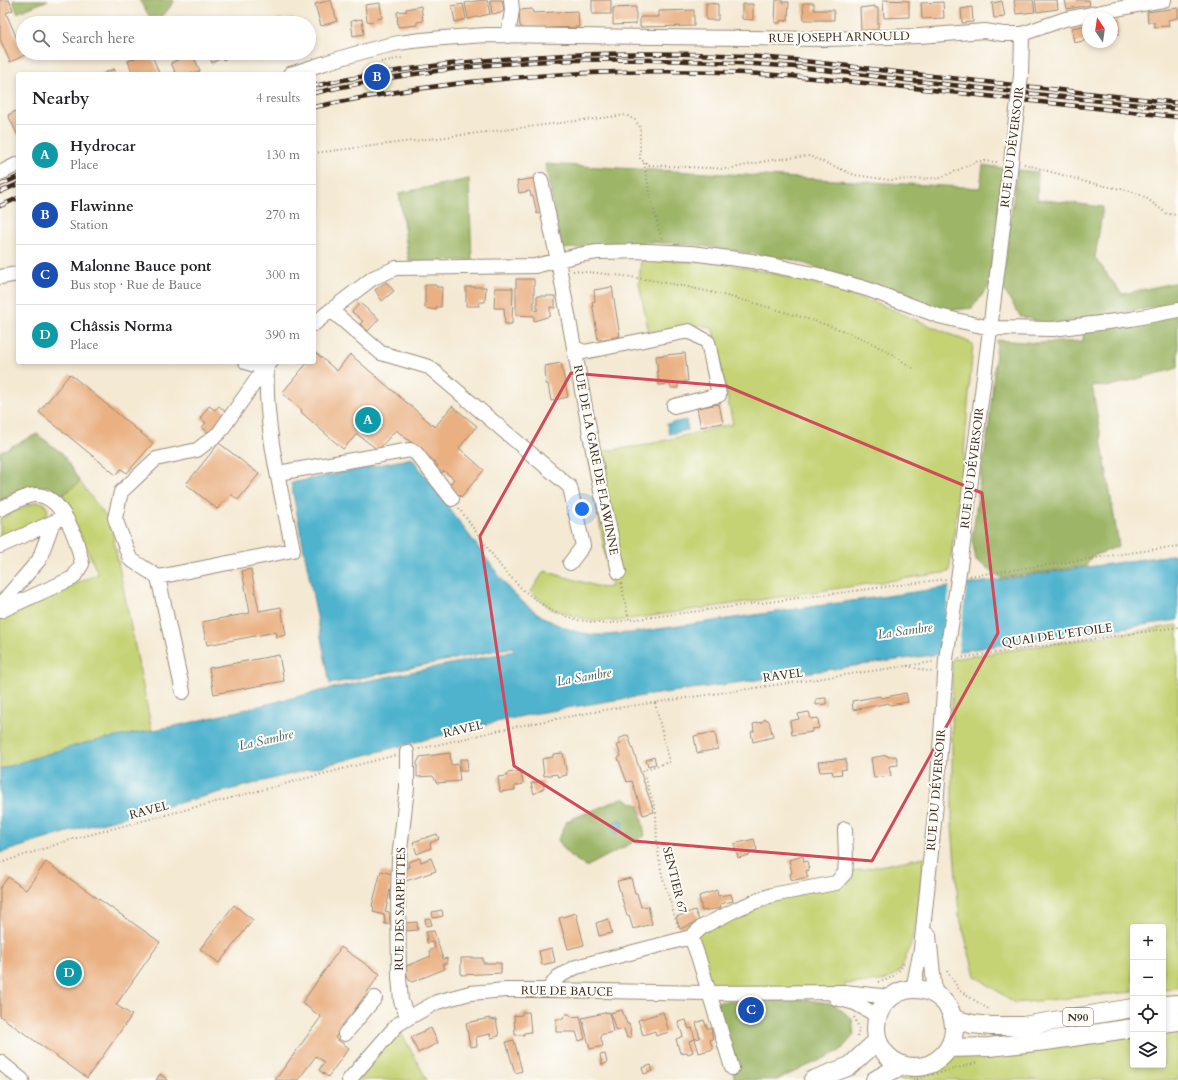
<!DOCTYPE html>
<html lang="en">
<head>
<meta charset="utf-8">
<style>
	:root { --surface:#fff; --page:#f2f2f2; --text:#202124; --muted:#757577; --line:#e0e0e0; --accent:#d1495b }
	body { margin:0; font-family:Cardo,serif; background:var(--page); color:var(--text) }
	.controls { position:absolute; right:12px; bottom:12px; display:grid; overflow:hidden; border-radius:4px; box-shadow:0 2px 6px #0003 }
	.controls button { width:36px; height:36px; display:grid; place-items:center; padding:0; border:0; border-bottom:1px solid var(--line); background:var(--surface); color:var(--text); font:20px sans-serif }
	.compass { position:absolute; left:1082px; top:12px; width:36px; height:36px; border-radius:50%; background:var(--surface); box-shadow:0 2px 6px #0003; rotate:347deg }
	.you { position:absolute; left:582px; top:509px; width:14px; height:14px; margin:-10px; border:3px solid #fff; border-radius:50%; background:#1a73e8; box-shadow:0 0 0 6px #1a73e833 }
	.badge { display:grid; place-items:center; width:26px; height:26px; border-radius:50%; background:var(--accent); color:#fff; font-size:13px; font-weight:700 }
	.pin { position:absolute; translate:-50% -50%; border:2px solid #fff; box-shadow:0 1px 4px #0006 }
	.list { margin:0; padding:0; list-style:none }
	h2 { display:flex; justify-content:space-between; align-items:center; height:52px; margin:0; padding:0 16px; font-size:17px }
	h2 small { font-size:13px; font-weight:400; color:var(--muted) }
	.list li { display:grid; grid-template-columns:26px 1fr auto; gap:12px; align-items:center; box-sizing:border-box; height:60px; padding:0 16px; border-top:1px solid var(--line) }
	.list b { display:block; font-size:15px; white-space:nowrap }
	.list p { margin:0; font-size:13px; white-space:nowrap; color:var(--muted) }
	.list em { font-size:13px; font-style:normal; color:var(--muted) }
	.icon { flex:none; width:22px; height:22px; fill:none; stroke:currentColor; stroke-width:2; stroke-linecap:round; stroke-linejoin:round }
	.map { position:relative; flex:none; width:1178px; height:1080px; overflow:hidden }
	.search { position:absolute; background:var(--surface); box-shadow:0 2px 6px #0003; left:16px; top:16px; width:300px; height:44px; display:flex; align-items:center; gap:10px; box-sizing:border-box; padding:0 14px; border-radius:22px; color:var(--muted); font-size:15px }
	.panel { position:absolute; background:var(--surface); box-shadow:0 2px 6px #0003; left:16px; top:72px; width:300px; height:292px; border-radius:4px }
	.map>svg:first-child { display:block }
	.green { fill:#c5d375; stroke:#807e4a }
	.forest { fill:#9cb566; stroke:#6c7042 }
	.water { fill:#4fb3ce; stroke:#456e76 }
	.pier { fill:#f4e9d3 }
	.building { fill:#eab082 }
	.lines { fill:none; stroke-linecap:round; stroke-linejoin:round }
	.minor-casing { stroke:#988a78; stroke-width:16 }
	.major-casing { stroke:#988a78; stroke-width:20 }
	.path { stroke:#988a78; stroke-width:2; stroke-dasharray:1 3; stroke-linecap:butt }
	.minor { stroke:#fff; stroke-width:14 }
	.major { stroke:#fff; stroke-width:18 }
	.rail-casing { stroke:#3b2a1e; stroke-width:4.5 }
	.rail { stroke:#fdfcf7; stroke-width:3; stroke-dasharray:9; stroke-linecap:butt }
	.minor-bridge-casing { stroke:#988a78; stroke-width:16; stroke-linecap:butt }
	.minor-bridge { stroke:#fff; stroke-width:14 }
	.marked { fill:none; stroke:#d1495b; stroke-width:3; stroke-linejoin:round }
	.labels { text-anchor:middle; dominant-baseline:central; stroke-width:4; stroke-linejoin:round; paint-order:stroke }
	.shield { fill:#fdfcf7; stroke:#75695f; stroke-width:1 }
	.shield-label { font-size:11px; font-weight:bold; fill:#3b2a1e }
	.street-label { font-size:12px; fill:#3b2a1e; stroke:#fdfcf7 }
	.water-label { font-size:13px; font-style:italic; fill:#436164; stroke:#fdfcf7 }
</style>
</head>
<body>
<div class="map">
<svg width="1178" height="1080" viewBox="0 0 1178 1080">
	<rect width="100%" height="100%" fill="#fdfcf7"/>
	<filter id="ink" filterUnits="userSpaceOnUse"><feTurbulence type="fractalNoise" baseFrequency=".025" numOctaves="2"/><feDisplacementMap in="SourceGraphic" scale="8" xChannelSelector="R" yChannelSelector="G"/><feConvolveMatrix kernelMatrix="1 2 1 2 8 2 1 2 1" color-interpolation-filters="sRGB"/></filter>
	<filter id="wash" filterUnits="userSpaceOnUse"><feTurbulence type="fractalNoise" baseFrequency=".012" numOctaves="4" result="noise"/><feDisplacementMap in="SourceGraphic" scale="16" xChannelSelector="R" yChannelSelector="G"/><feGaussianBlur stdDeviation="0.9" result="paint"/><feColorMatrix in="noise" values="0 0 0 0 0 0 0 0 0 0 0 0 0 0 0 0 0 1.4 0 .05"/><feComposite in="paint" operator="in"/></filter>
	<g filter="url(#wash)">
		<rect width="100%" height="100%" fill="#f4e9d3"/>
		<!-- green -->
		<path class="green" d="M641,259l83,4 75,16 80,25 94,40 -10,121 -14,107 -332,49 -28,-1 -38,-11 -20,-17 13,-21 59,17 8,-1 -16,-90 -7,-44 53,-7 92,-22 -20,-95 -11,-4 -53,8 -10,-49z
			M80,482l30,40 42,209 -67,12 -51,15 -34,11v-151l98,-44 -35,-79z
			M36,502l8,1 4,7 -2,6 -3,3 -43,19v-20z
			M1178,625v363l-15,2v-63h-30v65l-118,11 -40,-27 -16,-62 -7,-88v-167z
			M924,857l-6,57 -8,34 -10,23 -8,6 -8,4 -39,3 -1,8 -136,1 -17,-56 11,-10 143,-54z
			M1178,1021v59h-293l17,-15c21,3 32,0 47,-17l184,-20v37h30v-42z
			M397,1025l30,55h-78z"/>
		<!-- forest -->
		<path class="forest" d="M13,0h35l-31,13z
			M139,0h34l1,2 -11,14 -13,1z
			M545,164l435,24 3,-23 20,3 -14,118 -17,22 -29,3 -149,-51 -99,-15 -46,-3 -87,7z
			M1017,170l21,2 -1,27 66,8 -8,51 27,36 56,-12v21l-129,22 -29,-9 -18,-29z
			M469,179l3,81 -63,2 -10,-69z
			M1178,310v58l-71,19 -15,-2 27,161 -28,11 -5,9 -85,12 -25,-18 -4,-20 8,-60 9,-54 8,-86 41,3 45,-2 1,-15z
			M37,434l25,19 18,29 -17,13 -15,-9 -24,4 -24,10v-48z
			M622,798l17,7 6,31 -59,31 -18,-13 -10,-14 9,-19z
			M794,998l40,6 18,15 2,16 -14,16 -63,29h-42l-19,-78z"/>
		<!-- water -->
		<path class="water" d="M686,420l2,10 -19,4 -2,-10z
			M412,458l97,131c24,25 57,46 93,46 9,0 19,-2 28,-2l548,-79v66l-570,81 -76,13 -54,12 -397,102 -81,25v-84l34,-11 51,-15 100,-19 148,-36 181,-37 -1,-4 -183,37 -39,-201z
			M621,819l3,4 -2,3v4l-5,3h-3l-3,-7 4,-5z"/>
		<!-- pier -->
		<path class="pier" d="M967,581l-9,73 -17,3 9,-73z"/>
		<g id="blocks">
			<!-- building -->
			<path class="building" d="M0,0h9l4,10 -7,3 17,40 2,2 -15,7 -10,-23z
				M331,0l6,21 -16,5 -6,-22z
				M490,0h12l2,10 -3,3 -9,1z
				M592,0h19v14h-19z
				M776,0h6v2h7l-1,18 -8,1v2h-5z
				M883,0l26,1v16l-25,1z
				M1014,0h19l2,12 -19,2z
				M1035,0h22l1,9 -21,3z
				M1065,0h24l1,5 -23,4z
				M475,1l12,-1 3,14 -22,5 -3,-16z
				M1002,1l3,16 -11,1 -2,-15z
				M943,2l1,16 -22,1 -1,-16z
				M380,3l2,15 -6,1 -3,3 -6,-1 -2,-16z
				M706,3l12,1v16h-12z
				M803,3h11v7h20v10h-30z
				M463,4l3,15 -11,3 -3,-16z
				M742,4h11v16l-11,-1z
				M421,6l2,15 -6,1v3l-19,2 -1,-15 10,-1 -1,-2z
				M875,6v2h3v22l-17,1 -1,-23z
				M636,7v17l-23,1v-17z
				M972,7l1,15 -11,1 -1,-14z
				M1178,8v10l-10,2 1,6 -15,1v-5h-6l-1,-10z
				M532,9l1,4 45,-2 1,16 -55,2 -4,-3 -1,-16z
				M694,10v16l-54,1v-10h19v-6z
				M281,18l1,4 10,-4 2,5h-20l-1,-2z
				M362,19l2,15 -11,2 -2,-15z
				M1117,20l2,14 -7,2v-15z
				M1088,25v15l-14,3 -2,-15z
				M146,53h5l8,20 -26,1 -5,-13z
				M192,53l8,18 -7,3 -1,-2 -3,2h-13l-5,-11z
				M208,53h23l1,3 -9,4 -1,-2 -10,5z
				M114,69l2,5h-14z
				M16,111l2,4v21l-10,-21z
				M536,178l6,34 -5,2 -4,-18h-2l-1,-5 -11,2 -2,-12z
				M516,279h18v31l3,1v-15h18v12l-5,-1v9l-16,5v-5l-18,-1z
				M386,282l8,9 -12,10 -7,-11z
				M425,285h11v2h6l-1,20h-5v3l-11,-2z
				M466,287h20l-1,15h-6v4h-13z
				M612,287l8,49 -22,4 -6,-38 3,-1 -1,-11z
				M495,288h18l-1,36h-7l-1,-16h-10z
				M360,303l19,16 -11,12 -8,-7 3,-3 -11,-9z
				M316,353l21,18 13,-17 85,73 17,-21 25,20 -18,22 25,22 -23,27 -12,-11 5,-7 -10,-8 -3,2 -5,-5 2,-2 -3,-4 -39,-32 -18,20 -21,-16 -14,15 -42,-37 1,-2 -20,-17 26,-31h6v-6z
				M685,353l3,28 -10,2v5h-7l-1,-4 -11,1 -3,-29z
				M561,363l7,34 -17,4 -3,-17h-2l-1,-18z
				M70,374l83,69 -26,30 -6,-4 -5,6 -77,-63z
				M719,404l4,19 -22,4 -4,-19z
				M209,406l6,4 4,-4 7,6 -17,21 -7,-6 4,-4 -6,-5z
				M219,443l40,31 -21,26 -7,-6 -14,15 -31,-25z
				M251,569l8,42 22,-4 5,28 -9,2 -1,-5 -69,13 -5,-23 48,-9 -8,-42z
				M279,655l5,26 -70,13 -5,-26z
				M906,693l2,9 -18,3 -1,-2 -36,7 -1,-9 28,-5 1,2z
				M826,698v6l-10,1v-6z
				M809,712l2,7 7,-1 1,10 -7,1v3l-20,3 -2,-14 9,-2 -1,-5z
				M765,719l4,2 4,16 -20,5 -2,-10 3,-1 -1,-7 9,-2z
				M715,732l3,17 -21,4 -3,-17z
				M628,735l26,77 -11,3 -11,-34 -5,1 -9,-24 3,-2 -4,-11 4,-1 -3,-5z
				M450,753l1,12 7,-1 2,17 -23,2 -4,-7 -16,1v-14l3,-6z
				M563,753l4,22 -9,2 -1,-3 -13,2 -2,-17 11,-2v-3z
				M887,755l1,2 8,-1 2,9 -9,1 2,10 -17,2 -3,-20z
				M654,757l2,7 -8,2 -2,-6z
				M460,759h8l-1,12h-7z
				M846,759v10l-5,1 1,4 -9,1 -1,-4 -12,1 -2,-10z
				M521,771l2,13 -8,2v4l-15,2 -2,-15 9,-1v-3z
				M543,781l1,7 -10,6 -3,-11z
				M437,834l2,5 -9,4 1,5 -14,6 -4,-12z
				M754,839l3,11 -7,2v3l-12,3 -4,-14z
				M803,856l1,6 3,-1 2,9 -3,1 2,6 -13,3 -4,-1 -1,-5 2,-1 -3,-13z
				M420,858l1,4 10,-4 5,13 -33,11 1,-14 5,-1 -1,-5z
				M46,862l114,80 -44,63 16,10 -45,63 -87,-62v-128l8,-11 18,13z
				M381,871l12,3 -7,35 -1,2 4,1 1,12h-5l-1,-9 -11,-3 1,-5 -2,-1z
				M631,878l4,15h2l4,14 7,-1 4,18 -19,5 -4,-14 -2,1 -10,-35z
				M717,890l1,6 13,-2 2,7 -13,3 1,4 -19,3 -3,-15z
				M234,905l19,15 -34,43 -19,-14z
				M442,910l1,6 -10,2 -1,-6z
				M695,910l4,11 -19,8 -4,-12z
				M576,913l8,32 -16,4 -9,-31z
				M430,918l2,7 -6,1 -1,-7z
				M608,919l4,14 -13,3 -3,-13z
				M417,922l1,8 -13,1v-8z
				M434,931l9,28 4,-1v6h-4l2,5 -33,13 -3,-2 -5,-13 27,-11 -2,-5 6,-3 -2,-6 -6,1 -1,-11z
				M341,947l39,27 -45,64 14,10 -21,29 -9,-7 5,-8 -8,-6 -18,24h-23l46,-63 -19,-14z
				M552,948l3,14 -13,3 -3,-14z
				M461,958h22v5h18v10l-40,2z
				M622,1010l5,14h2l2,7h-1l1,6 -4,1 -3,-9 -8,2 -6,-18z
				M522,1012h7l2,20 -7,1v2h-9l-1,-19 8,-1z
				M609,1012l4,20 -13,3 3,11 -13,3 -8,-31z
				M663,1012l6,20 -13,4 -1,-5 -12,4 -5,-15z
				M566,1014h3l3,3 8,-1 5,23 -6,2 -3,-9h-20v-13h7v-2z
				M490,1018v2l6,-1 3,17 -8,2 -1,-4 -14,3 1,9 -7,1 -4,-24z
				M686,1020l3,9 3,-1 3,11 -6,2 4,11 -5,2 -1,-2 -5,2v-2l-2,1 -4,-14 7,-3 -5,-14z
				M704,1020l3,8h4l2,11 -3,1 3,9 -14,4 -4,-14 5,-1 -4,-15z
				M431,1028l7,15 -20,10 -7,-16z
				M514,1040l8,31 -7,2 -9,-31z
				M605,1054l2,9 -5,2 -2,-10z
				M651,1065l2,6 -9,3 -2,-6z
				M160,1074l8,6h-12z"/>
		</g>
	</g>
	<g filter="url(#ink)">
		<use href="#blocks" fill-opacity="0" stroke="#988a78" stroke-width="1"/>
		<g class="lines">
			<defs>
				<path id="minor" d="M508,36l4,-26 -1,-10
					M290,74c36,-11 72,-24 109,-31 29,-5 59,-6 88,-8l339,4 93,-3 66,-5 18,3h19l43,-15 99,-19
					M1021,75l1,-41
					M0,173l18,-9
					M541,180l17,81 40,216 21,95
					M0,277l18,-3
					M331,310l50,43 48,14 141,120 13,59 -13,17
					M314,324l17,-14 42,-32 23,-10 139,-2 44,-11 18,-3 51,-1 43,2 61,8 66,14 49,14 72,27 51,12 63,1 78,-10 47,-9
					M575,348l9,4 105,-21 19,11 11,53 -45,11
					M246,362l8,3h13
					M267,365c-3,63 14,124 26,185l-135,27 -28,-18 -15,-41 6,-26 35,-33 41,-9 22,-17 48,-68 4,-3
					M278,473l132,-23 6,3 36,46
					M0,509c9,-4 25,-14 35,-14 28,-1 43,47 47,69l-9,14 -73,33
					M0,546l58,-26
					M961,559l49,-388
					M158,577l25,115
					M0,605l39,-45 14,-38
					M407,752v36l-8,71 -1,37 1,81 2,24 7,17
					M929,935l6,59
					M913,989l8,-40 16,-155 8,-118
					M548,990l10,-13 18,-10 115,-30
					M836,998l19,5 23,13
					M345,1034l30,-36
					M0,1062l22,18
					M732,1068l-34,-112 -7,-19 11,-10 37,-19 33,-13 64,-12 9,-10 1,-13 -1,-31
					M349,1080l48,-55 11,-7 29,-16 33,-9 36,-3h42l160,3 136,-1 47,5"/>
				<path id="major" d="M876 1028a39 39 0 1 1 78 0a39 39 0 1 1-78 0Z
					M1163,1005l15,-1
					M953,1019l19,5 19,2h32l110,-18
					M1163,1023l15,-2
					M949,1048l40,-1 57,-6 87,-13
					M813,1080l37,-14 28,-26
					M875,1080l27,-15"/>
			</defs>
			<!-- minor casing -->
			<use href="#minor" class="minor-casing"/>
			<!-- major casing -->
			<use href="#major" class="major-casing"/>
			<!-- path -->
			<path class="path" d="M381,62l21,-4v2
				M370,89l15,-3
				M314,153l312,-38 9,5 5,7v32l9,6 79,4 43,-9 38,-4 46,19 34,5 51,-2 38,-17 20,1
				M644,163l7,37 11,40
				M1024,164l66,19 41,8 14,6 22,17 11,1
				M573,271c74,5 147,21 218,43 30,9 61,18 88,33 12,6 23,14 34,21
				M459,508l43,60 21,22 28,21 27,9 27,4 24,-4
				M970,576l208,-30
				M621,583l8,37 317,-41
				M959,658l219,-31
				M907,666l25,6
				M655,703l14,59 -26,8 13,42 1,33 5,30 16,52
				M419,749l99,-23 92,-17 323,-47
				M0,863l73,-24 323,-84
				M947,971l13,20 30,19
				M878,982c12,-2 21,-8 26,-20
				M854,1017c5,8 6,14 2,22
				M913,1080l63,-17"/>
			<!-- minor -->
			<use href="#minor" class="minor"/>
			<!-- major -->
			<use href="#major" class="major"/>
			<defs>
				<path id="rail" d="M314,86c134,-29 272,-36 408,-31 58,2 116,10 174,17 94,10 188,21 282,31
					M314,93c109,-25 226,-36 338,-33 48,1 96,3 144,7 44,4 87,11 130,15 84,10 168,18 252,27
					M314,107c134,-28 271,-39 408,-35 61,2 122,9 183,15 91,10 182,20 273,30
					M0,185l18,-8
					M0,192l18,-8
					M0,206l18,-8"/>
			</defs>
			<!-- rail casing -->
			<use href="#rail" class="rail-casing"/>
			<!-- rail -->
			<use href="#rail" class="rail"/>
			<defs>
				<path id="minor-bridge" d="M1010,171l11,-96
					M945,676l1,-17 15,-100"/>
			</defs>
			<!-- minor-bridge casing -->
			<use href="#minor-bridge" class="minor-bridge-casing"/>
			<!-- minor-bridge -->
			<use href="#minor-bridge" class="minor-bridge"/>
		</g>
	</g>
	<!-- marked area -->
	<path class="marked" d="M571,373l155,13 256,107 16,140 -126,228 -238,-20 -120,-75 -34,-230z"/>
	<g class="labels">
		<!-- shield labels -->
		<rect class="shield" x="1063" y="1008" width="30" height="18" rx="3"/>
		<g class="shield-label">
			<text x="1078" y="1017">N90</text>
		</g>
		<!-- street labels -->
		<g class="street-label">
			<text transform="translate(839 37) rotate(-1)">RUE JOSEPH ARNOULD</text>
			<text transform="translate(1012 147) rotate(-83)">RUE DU DÉVERSOIR</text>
			<text transform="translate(596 460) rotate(79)">RUE DE LA GARE DE FLAWINNE</text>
			<text transform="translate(972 468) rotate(-83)">RUE DU DÉVERSOIR</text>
			<text transform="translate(1057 635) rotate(-8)">QUAI DE L'ETOILE</text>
			<text transform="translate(783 675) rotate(-8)">RAVEL</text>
			<text transform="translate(463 729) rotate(-13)">RAVEL</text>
			<text transform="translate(936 790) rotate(-85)">RUE DU DÉVERSOIR</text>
			<text transform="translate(149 810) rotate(-15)">RAVEL</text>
			<text transform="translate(675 880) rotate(76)">SENTIER 67</text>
			<text transform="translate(400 909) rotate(-89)">RUE DES SARPETTES</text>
			<text transform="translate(567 991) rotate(1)">RUE DE BAUCE</text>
		</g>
		<!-- water labels -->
		<g class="water-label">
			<text transform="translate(905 631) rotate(-8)">La Sambre</text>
			<text transform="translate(584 677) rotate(-10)">La Sambre</text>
			<text transform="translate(266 740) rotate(-13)">La Sambre</text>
		</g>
	</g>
</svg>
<div class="controls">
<button>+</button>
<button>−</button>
<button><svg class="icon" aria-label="locate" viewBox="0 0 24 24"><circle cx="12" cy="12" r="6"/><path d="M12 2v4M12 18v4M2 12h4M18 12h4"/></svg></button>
<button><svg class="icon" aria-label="layers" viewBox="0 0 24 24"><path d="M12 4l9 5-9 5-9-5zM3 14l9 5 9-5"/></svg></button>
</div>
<svg class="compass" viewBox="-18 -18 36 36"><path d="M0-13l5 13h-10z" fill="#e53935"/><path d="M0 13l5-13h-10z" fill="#757577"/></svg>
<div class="you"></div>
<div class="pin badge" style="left:368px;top:420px;background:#0f9aa8">A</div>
<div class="pin badge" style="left:377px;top:77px;background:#1a4fb4">B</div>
<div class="pin badge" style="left:751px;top:1010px;background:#1a4fb4">C</div>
<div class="pin badge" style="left:69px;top:973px;background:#0f9aa8">D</div>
<div class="search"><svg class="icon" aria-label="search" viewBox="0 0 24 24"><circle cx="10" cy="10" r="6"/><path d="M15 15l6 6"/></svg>Search here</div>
<section class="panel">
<h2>Nearby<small>4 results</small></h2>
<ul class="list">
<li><span class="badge" style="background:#0f9aa8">A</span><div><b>Hydrocar</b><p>Place</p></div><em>130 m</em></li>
<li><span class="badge" style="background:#1a4fb4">B</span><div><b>Flawinne</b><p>Station</p></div><em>270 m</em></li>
<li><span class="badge" style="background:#1a4fb4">C</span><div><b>Malonne Bauce pont</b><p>Bus stop · Rue de Bauce</p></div><em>300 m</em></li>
<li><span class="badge" style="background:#0f9aa8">D</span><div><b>Châssis Norma</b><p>Place</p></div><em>390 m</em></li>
</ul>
</section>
</div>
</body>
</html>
